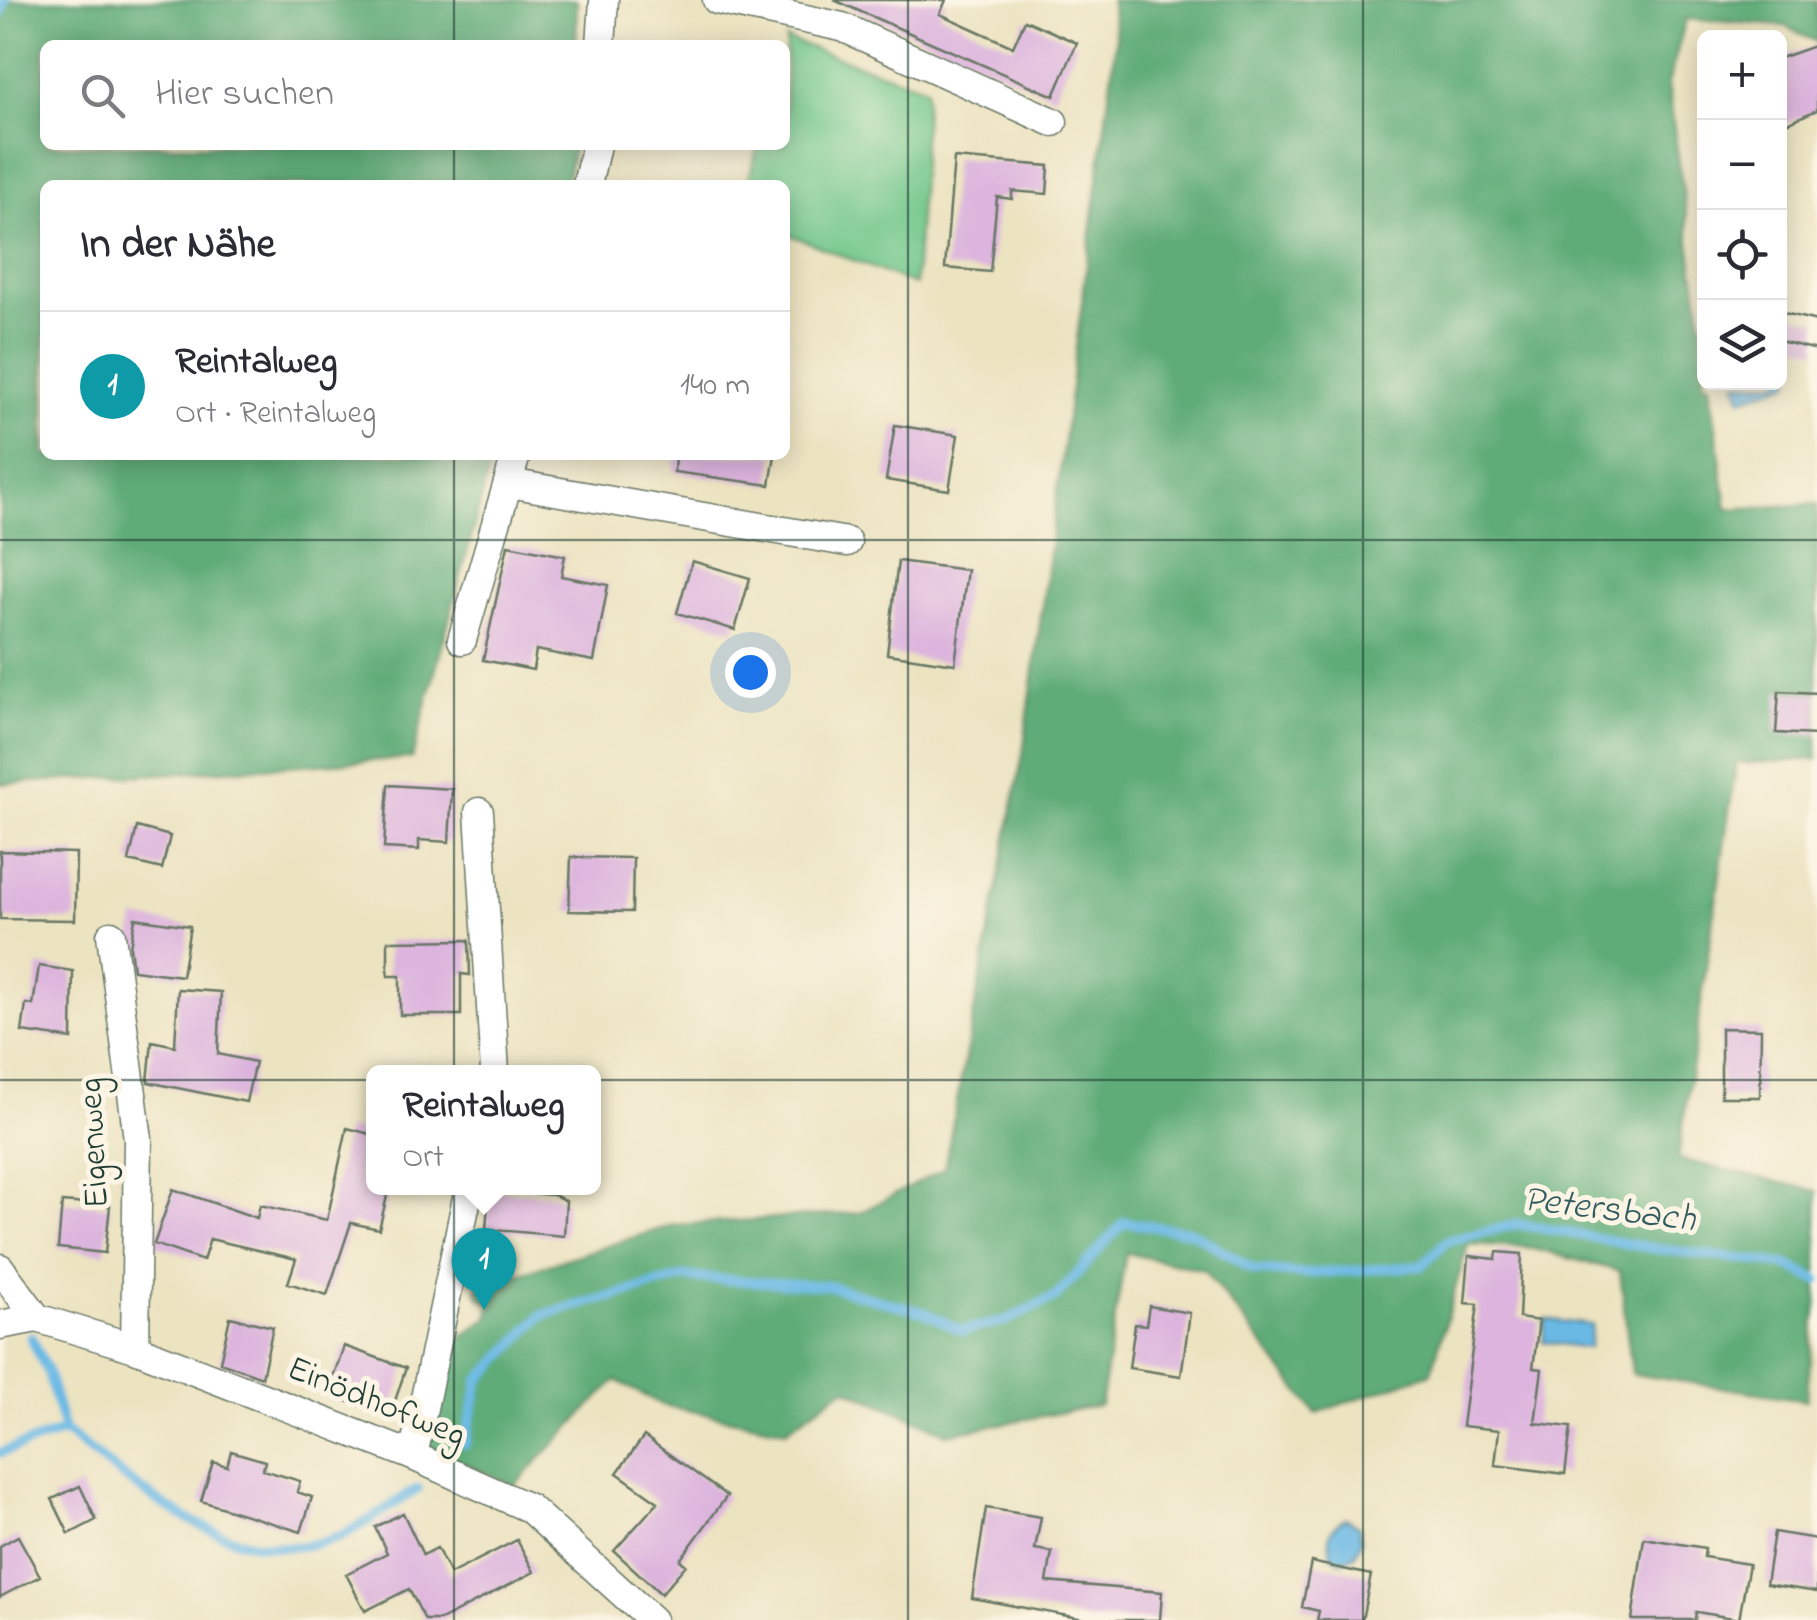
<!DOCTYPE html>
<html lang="de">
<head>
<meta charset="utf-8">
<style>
	:root { --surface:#fff; --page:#f7f7f7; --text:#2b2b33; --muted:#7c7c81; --line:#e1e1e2; --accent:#c8321e }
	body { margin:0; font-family:"Indie Flower",sans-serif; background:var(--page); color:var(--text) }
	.controls { position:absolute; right:30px; top:30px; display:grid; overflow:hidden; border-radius:15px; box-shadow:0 5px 25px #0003 }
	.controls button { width:90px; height:90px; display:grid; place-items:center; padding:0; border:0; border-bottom:2px solid var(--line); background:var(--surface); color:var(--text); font:50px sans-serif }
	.you { position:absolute; left:750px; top:672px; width:35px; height:35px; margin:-25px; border:8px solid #fff; border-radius:50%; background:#1a73e8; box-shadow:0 0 0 15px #1a73e833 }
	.badge { display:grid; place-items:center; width:65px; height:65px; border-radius:50%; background:var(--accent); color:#fff; font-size:32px; font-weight:700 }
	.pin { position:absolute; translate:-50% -82px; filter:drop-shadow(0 2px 5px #0008) }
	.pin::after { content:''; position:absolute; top:52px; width:35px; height:30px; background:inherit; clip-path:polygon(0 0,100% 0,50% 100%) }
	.popup { position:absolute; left:366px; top:1065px; width:235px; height:130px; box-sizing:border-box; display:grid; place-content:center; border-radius:15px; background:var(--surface); filter:drop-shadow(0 2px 8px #0005); font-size:32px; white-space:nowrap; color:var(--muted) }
	.popup b { font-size:38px; color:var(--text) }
	.popup::after { content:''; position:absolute; left:50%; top:100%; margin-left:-20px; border:20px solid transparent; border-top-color:var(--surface) }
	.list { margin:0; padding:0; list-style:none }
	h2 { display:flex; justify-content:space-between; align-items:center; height:130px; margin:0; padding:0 40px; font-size:42px }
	h2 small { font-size:32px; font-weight:400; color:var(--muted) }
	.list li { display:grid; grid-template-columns:65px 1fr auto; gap:30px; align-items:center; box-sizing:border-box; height:150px; padding:0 40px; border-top:2px solid var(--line) }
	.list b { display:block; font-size:38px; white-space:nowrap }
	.list p { margin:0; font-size:32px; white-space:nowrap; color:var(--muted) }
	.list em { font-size:32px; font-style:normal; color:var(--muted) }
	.icon { flex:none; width:55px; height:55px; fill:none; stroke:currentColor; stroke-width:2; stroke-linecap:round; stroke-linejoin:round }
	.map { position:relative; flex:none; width:1817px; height:1620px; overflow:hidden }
	.search { position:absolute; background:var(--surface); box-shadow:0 5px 25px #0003; left:40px; top:40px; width:750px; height:110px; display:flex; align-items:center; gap:25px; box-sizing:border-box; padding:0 35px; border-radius:15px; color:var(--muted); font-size:38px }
	.panel { position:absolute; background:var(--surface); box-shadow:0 5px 25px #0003; left:40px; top:180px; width:750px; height:280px; border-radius:15px }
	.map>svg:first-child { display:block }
	.green { fill:#73c88c; stroke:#498260; stroke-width:2.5 }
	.forest { fill:#5eac78; stroke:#3e7456; stroke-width:2.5 }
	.water { fill:#6bb9e5; stroke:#457b8c; stroke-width:2.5 }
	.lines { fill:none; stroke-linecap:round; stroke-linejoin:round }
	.stream { stroke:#6bb9e5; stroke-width:10 }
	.building { fill:#dcb4dd }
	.minor-casing { stroke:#677765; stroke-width:31 }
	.minor { stroke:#fff; stroke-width:28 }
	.grid { fill:none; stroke:#1f3d34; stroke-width:2.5; stroke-opacity:0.55 }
	.labels { text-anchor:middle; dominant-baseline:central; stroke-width:10; stroke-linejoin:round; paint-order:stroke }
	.street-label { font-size:35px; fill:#1f3d34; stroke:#fcf5e5 }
	.water-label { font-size:38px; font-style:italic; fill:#325c60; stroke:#fcf5e5 }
</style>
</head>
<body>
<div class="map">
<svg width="1817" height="1620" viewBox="0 0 1817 1620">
	<rect width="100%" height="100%" fill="#fcf5e5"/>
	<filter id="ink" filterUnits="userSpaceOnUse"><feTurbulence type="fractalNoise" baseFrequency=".01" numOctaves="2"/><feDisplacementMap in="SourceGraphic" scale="20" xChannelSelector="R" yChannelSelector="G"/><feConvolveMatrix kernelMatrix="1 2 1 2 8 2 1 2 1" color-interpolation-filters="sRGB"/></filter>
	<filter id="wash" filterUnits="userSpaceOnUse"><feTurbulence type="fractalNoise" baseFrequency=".0048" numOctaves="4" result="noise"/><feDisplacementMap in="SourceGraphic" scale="40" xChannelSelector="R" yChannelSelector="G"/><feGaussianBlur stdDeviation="2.25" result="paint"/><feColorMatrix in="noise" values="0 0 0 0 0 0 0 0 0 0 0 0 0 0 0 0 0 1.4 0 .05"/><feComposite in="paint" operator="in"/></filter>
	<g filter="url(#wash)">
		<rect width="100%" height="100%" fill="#ece3c1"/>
		<!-- green -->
		<path class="green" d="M786,39l140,49 -11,197 -130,-52v-48h-38l11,-40h27z"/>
		<!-- forest -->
		<path class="forest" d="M0,0h577l-1,45h-531v100h529l-9,40h-520v270h448l-81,303 -412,26z
			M1111,0h706v42l-33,-16 -98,-7 -18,65 36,256v42l6,1 17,126 90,-5v255l-81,5 -58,395 139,32v110l-11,99 -174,-26 -12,-103 -94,-24 -58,-3 -37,129 -115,40 -112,-143 -78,-17 -26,152 -152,29 -103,-46 -59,42 -124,-25 -46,-25 -102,106 -88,-40 15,-95 47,-33 3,-14 -13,-8 -1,-9 196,-62 186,-12 85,-44 79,-415 93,-713z"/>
		<!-- water -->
		<path class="water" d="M1783,357l8,25 -49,17 -6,-16 44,-1z
			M1545,1319l47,6 -3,23 -46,-6z
			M1346,1518l13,9 2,14 -6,14 -13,6 -11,-7c-4,-18 -2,-28 15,-36z"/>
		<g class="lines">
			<!-- stream -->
			<path class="stream" d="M0,14l5,-14
				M31,1337l17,36 16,58
				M465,1444l14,-63 63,-66 142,-38 145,9 97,27 36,18 44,-10 51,-25 67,-74 68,10 62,38 48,4 120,-8 25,-25 71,-17 133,24 136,17 30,15
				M0,1453l64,-22c73,55 161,137 259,111 32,-8 66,-37 95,-53"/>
		</g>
		<g id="blocks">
			<!-- building -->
			<path class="building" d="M834,0h112l-6,14 73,33 12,-27 52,23 -23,53z
				M1817,45v65l-37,16v-68z
				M954,158l95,8 -2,28 -35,-3v8l-15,-2 -7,75 -45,-4z
				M1780,312l37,9v29l-37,-9z
				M895,425l63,10 -9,55 -63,-10z
				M675,455h100l-5,30 -96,-13z
				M508,545l57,11 -4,20 47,9 -14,76 -58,-11 -3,20 -50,-10z
				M692,561l58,17 -15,52 -58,-17z
				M898,561l69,9 -12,94 -68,-10z
				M1779,691l38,2v42l-41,-2z
				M388,785l64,4 -3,53 -30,-2v10l-35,-2z
				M137,827l33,9 -8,33 -33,-8z
				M0,851l76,2 -1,67 -75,-1z
				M571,857l62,1 -1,54 -63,-1z
				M135,918l55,8 -8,50 -49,-6 -3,-23z
				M469,940l1,35 -9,-1v41h-61v-39h-12v-35z
				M39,966l34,5 -1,68 -50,-7 4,-28 7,1z
				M178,989l43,3 -3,62 37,8 -9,40 -98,-20 4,-41 23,5z
				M1721,1028l40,1 -1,68h-39z
				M347,1128l27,7v53h15l-10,41 -28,-6 -24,72 -39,-12 8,-24 -86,-20 -7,22 -49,-17 19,-55 84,29 3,-13 67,15z
				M489,1190l65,5 12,6 -2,35 -78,-7z
				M62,1202l48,4 -5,47 -47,-5z
				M1497,1252l25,2 -3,64 20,3 -6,47 9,1 -7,54 36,4 -6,47 -70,-9 4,-35 -37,-4 16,-122 -13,-1 4,-47 27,3z
				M1149,1306l41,7 -9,63 -52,-8 6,-44 11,1z
				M230,1317l43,10 -11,50 -42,-15z
				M344,1346l62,22 -16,48 -63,-22z
				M644,1436l83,60 -47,64 6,5 -25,29 -47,-43 44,-49 -41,-29z
				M231,1451l34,10 -2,9 37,11 -3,11 15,5 -11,35 -100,-31 12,-39 14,4z
				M80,1486l16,34 -27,14 -17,-35z
				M986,1508l55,9 -6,32 17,3 -5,30 115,10 -2,28h-71l-117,-22z
				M403,1513l20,42 14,-7 13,26 67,-34 17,32 -94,48h-15l-16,-31 -44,22 -19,-37 41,-21 -12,-26z
				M1774,1532l43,7v53l-51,-8z
				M18,1536l22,40 -40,21v-51z
				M1644,1538l61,10 -1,9 45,7 -10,55 -43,-7 -1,8h-63z
				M1311,1562l60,13 -9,45h-45l2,-9 -17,-4z"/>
		</g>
	</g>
	<g filter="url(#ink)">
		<use href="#blocks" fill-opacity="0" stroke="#677765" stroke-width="2.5"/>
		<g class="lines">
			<defs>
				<path id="minor" d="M717,0l125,27 211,95
					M601,45l3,-45
					M587,185l9,-40
					M509,483l338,59
					M462,640l54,-185
					M479,812l16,260
					M111,935l27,204 -3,209
					M0,1268l37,50
					M0,1325l37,-7 98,30 278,108 116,52 123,112
					M413,1456l56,-268"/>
			</defs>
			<!-- minor casing -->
			<use href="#minor" class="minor-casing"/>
			<!-- minor -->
			<use href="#minor" class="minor"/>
		</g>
	</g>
	<!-- grid -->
	<path class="grid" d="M454,0v45M908,0v1620M1363,0v1620M454,145v40M454,455v1165M0,540h1817M0,1080h1817"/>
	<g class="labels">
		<!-- street labels -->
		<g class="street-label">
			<text transform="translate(95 1143) rotate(-93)">Eigenweg</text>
			<text transform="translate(376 1403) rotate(22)">Einödhofweg</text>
		</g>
		<!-- water labels -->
		<g class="water-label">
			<text transform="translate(1609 1211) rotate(7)">Petersbach</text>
		</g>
	</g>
</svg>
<div class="controls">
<button>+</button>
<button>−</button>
<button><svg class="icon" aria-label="locate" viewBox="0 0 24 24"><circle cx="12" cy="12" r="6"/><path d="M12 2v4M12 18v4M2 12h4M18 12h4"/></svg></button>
<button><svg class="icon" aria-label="layers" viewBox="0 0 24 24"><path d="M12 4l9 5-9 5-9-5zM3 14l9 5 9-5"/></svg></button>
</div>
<div class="you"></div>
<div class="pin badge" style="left:484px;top:1310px;background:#0f9aa8">1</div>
<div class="popup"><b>Reintalweg</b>Ort</div>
<div class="search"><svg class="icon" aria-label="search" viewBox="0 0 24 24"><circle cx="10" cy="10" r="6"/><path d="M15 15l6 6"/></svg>Hier suchen</div>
<section class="panel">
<h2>In der Nähe<small></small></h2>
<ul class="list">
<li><span class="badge" style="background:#0f9aa8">1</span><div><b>Reintalweg</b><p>Ort · Reintalweg</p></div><em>140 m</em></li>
</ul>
</section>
</div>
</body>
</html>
